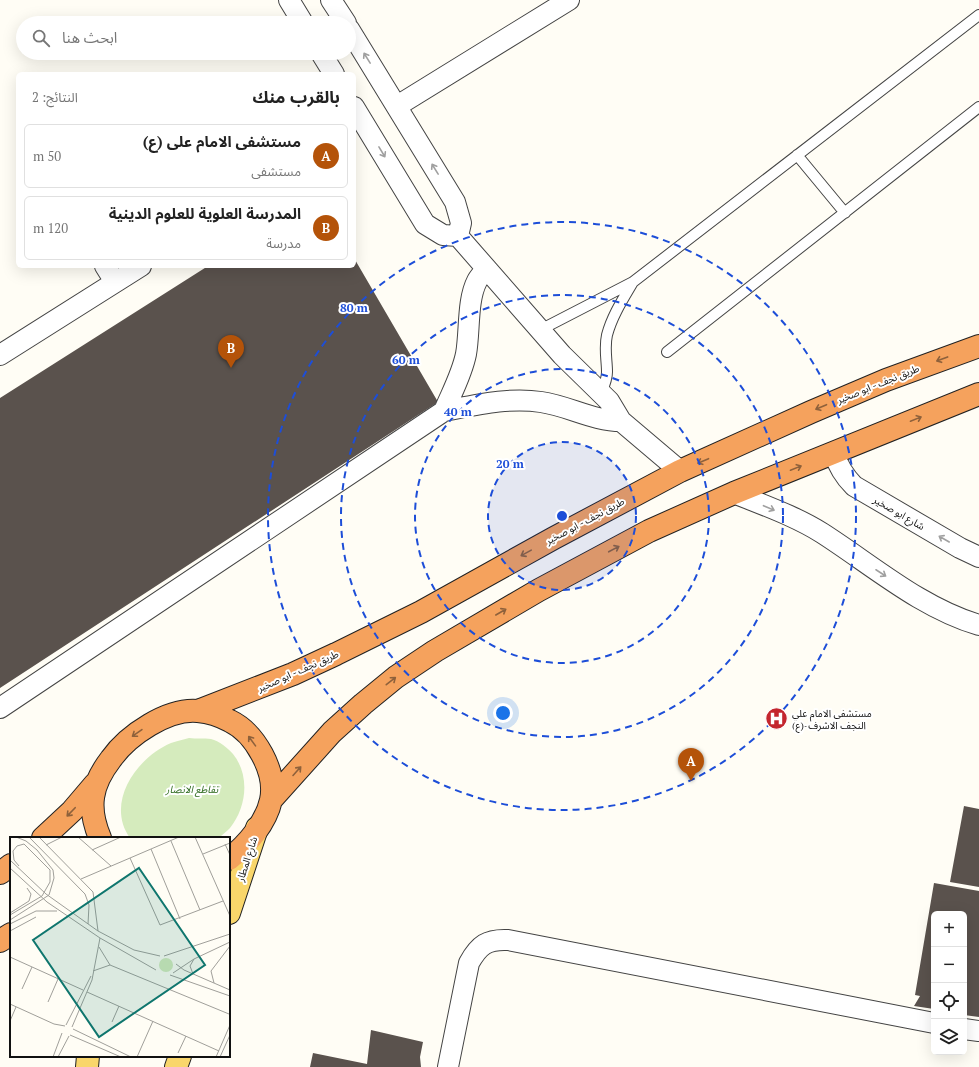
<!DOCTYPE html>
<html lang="ar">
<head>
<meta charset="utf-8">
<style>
	:root { --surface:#fff; --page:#f2f2f2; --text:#222; --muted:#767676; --line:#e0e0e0; --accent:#b45309 }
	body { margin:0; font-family:"PT Serif","Noto Sans Arabic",serif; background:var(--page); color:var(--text); direction:rtl }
	.controls { position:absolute; right:12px; bottom:12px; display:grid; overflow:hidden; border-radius:6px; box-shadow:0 4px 16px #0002 }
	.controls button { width:36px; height:36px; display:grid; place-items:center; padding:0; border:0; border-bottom:1px solid var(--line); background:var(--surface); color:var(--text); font:20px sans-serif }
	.you { position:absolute; left:503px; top:713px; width:14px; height:14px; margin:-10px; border:3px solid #fff; border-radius:50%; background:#1a73e8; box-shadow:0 0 0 6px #1a73e833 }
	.badge { display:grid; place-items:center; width:26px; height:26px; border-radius:50%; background:var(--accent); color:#fff; font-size:13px; font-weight:700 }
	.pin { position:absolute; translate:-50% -33px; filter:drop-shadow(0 1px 2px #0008) }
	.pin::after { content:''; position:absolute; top:21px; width:14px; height:12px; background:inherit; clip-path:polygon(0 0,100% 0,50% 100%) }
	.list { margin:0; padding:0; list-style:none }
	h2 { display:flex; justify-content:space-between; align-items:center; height:52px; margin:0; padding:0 16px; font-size:17px }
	h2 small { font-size:13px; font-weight:400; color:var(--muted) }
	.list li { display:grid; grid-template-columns:26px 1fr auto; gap:12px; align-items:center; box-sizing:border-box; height:64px; margin:0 8px 8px; padding:0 8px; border:1px solid var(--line); border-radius:6px }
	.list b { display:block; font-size:15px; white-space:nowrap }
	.list p { margin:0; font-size:13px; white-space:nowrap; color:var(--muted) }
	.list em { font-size:13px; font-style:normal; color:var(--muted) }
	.icon { flex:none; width:22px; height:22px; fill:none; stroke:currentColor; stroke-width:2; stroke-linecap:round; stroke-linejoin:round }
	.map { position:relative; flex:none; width:979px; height:1067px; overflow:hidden; direction:ltr }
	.search { position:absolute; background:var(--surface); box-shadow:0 4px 16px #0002; left:16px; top:16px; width:340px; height:44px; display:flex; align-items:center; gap:10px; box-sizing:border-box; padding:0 14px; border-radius:22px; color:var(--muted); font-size:15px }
	.panel { position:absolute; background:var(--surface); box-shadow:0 4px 16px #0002; left:16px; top:72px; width:340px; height:196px; border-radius:6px; direction:rtl }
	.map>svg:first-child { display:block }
	.green { fill:#d5ebbd }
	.building { fill:#5a524d }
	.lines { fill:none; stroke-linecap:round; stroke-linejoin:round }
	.lane-casing { stroke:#444; stroke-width:12 }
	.street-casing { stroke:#444; stroke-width:22 }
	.primary-casing { stroke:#222; stroke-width:24 }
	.highway-casing { stroke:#222; stroke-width:24 }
	.lane { stroke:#fff; stroke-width:10 }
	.street { stroke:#fff; stroke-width:20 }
	.primary { stroke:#f9d66b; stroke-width:22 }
	.highway { stroke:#f5a25d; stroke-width:22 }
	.oneway { stroke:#a0a0a0 }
	.oneway2 { stroke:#8e613b }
	.ring { fill:none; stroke:#1d4ed8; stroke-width:2; stroke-dasharray:7 5 }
	.labels { text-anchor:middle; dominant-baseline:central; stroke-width:4; stroke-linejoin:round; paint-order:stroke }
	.street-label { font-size:10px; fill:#111; stroke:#fff }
	.poi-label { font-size:10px; fill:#111; stroke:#fff; text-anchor:start }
	.park-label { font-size:10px; font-style:italic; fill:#2f6b1f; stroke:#fff }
	.inset-road { fill:none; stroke:#a09f9a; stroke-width:1 }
	.view { fill:#0f766e; fill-opacity:0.15; stroke:#0f766e; stroke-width:2 }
	.inset-edge { fill:none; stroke:#111; stroke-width:2 }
	.centre { fill:#1d4ed8; stroke:#fff; stroke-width:2 }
	.ring-label { font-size:12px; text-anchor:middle; font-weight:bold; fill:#1d4ed8; stroke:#fff; stroke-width:4; stroke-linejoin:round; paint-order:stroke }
</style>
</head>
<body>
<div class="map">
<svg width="979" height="1067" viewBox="0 0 979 1067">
	<rect width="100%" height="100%" fill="#fffdf5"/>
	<!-- green -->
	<path class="green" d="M189,738c7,1 15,0 22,1 8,2 17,9 22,15 17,21 14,53 -3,74 -3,3 -8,7 -11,10h-89c-25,-35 6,-80 41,-95 5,-2 12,-3 18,-5z"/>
	<!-- building -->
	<path class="building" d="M354,258l84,144 -438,286v-290l208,-132h146z
		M964,806l15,3v78l-29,-5z
		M934,883l45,8v126l-15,-2v-101h-30v95l-20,-3 6,-10 -5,-1z
		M371,1030l52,12 -3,15 1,10h-111l3,-14 54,11z"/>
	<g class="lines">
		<defs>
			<path id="lane" d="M797,155l48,58
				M540,330l93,-48
				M667,352l312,-245
				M601,393c3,-7 6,-13 6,-21 0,-12 -3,-24 0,-37 5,-19 16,-36 26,-53l346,-267"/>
			<path id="street" d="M289,0l14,23
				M331,0l15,23
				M349,29l106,173 6,21 -3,13
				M321,53l13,21
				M397,106l172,-106
				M354,107l71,117 18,11 15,1 104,119 47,46 12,20 59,50
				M105,266l10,16
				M0,355l141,-89
				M444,411c8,-19 18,-37 22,-57 4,-22 1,-54 11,-73 2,-4 6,-8 9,-12
				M834,453c4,13 10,23 20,33l106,62 19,9
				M734,493c29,12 61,23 88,40 50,32 99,75 157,92
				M0,708l444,-297c32,-6 65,-14 97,-9 28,4 52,19 80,19
				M964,1029l15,2
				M448,1067l21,-104c10,-18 18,-24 39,-23l426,83"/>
			<path id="primary" d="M229,913l28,-85
				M87,1067l1,-11
				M176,1067l4,-11"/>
			<path id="highway" d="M198,711l95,-37 43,-20 85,-42 133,-74 126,-67 131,-59 75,-32 93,-34
				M271,800l61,-68 31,-28 33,-27 39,-26 104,-61 110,-59 85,-38 245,-99
				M43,838l29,-27 23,-27
				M100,838c-13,-31 -9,-53 11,-79 17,-24 57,-51 87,-48 11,1 23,5 32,10 25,12 47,51 41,79 -5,23 -24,45 -42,59
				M0,873l11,-8
				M0,941l11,-7"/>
		</defs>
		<!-- lane casing -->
		<use href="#lane" class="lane-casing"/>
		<!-- street casing -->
		<use href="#street" class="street-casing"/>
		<!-- primary casing -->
		<use href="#primary" class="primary-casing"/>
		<!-- highway casing -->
		<use href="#highway" class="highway-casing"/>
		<!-- lane -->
		<use href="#lane" class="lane"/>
		<!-- street -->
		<use href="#street" class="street"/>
		<!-- primary -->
		<use href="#primary" class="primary"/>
		<!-- highway -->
		<use href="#highway" class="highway"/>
	</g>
	<!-- one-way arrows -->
	<defs><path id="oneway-shaft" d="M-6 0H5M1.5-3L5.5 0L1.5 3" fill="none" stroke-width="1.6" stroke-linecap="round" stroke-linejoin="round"/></defs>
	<g class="oneway">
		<use href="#oneway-shaft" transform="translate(367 58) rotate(-122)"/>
		<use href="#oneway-shaft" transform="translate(382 152) rotate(59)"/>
		<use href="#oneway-shaft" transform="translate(435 169) rotate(-122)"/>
		<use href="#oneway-shaft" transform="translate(769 508) rotate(23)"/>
		<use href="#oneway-shaft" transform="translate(944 539) rotate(-150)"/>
		<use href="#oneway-shaft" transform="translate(881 573) rotate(33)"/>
	</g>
	<g class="oneway2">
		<use href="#oneway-shaft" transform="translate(942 359) rotate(160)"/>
		<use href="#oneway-shaft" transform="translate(821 407) rotate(157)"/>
		<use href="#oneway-shaft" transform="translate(916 419) rotate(-22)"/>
		<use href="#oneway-shaft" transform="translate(703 461) rotate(157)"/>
		<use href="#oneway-shaft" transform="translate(796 468) rotate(-22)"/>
		<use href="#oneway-shaft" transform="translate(614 549) rotate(-28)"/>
		<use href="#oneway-shaft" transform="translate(526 553) rotate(151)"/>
		<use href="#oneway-shaft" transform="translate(501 612) rotate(-30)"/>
		<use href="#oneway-shaft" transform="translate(391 681) rotate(-38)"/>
		<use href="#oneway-shaft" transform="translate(137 733) rotate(145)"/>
		<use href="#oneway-shaft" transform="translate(252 741) rotate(-126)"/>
		<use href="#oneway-shaft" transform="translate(297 771) rotate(-48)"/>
		<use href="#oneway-shaft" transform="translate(71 812) rotate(134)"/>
	</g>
	<!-- distance rings -->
	<circle cx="562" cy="516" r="74" fill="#1d4ed8" fill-opacity=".12"/>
	<g class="ring">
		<circle cx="562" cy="516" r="74"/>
		<circle cx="562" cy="516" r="147"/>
		<circle cx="562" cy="516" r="221"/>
		<circle cx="562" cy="516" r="294"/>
	</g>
	<!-- icons -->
	<defs>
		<symbol id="hospital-disc" viewBox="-11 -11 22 22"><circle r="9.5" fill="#c4262e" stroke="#fff"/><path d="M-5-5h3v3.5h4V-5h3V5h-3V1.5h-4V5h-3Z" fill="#fff"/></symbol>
	</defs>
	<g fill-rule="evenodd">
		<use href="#hospital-disc" x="764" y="706" width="25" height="25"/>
	</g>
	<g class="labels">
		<!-- street labels -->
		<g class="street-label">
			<text transform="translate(878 384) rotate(-22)">طريق نجف - ابو صخير</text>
			<text transform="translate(899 513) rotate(30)">شارع ابو صخير</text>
			<text transform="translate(585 521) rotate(-28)">طريق نجف - ابو صخير</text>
			<text transform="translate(298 671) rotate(-24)">طريق نجف - ابو صخير</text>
			<text transform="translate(247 859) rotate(-72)">شارع المطار</text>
		</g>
		<!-- poi labels -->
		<g class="poi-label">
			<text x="792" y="713">مستشفى الامام علي<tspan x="792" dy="12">(ع)-النجف الاشرف</tspan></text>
		</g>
		<!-- park labels -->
		<g class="park-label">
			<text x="192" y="789">تقاطع الانصار</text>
		</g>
	</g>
	<!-- overview -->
	<g transform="translate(10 837)">
		<rect width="220" height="220" fill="#fffdf5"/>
		<path d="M149 128a7 7 0 1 1 14 0a7 7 0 1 1-14 0Z" fill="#d5ebbd"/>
		<path class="inset-road" d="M19,0l56,57 4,11 -1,19M29,0l54,55 5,39M68,0l33,29M185,0l35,79M161,4l29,69M215,7l5,11M36,8l16,-8M141,12l29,70M82,13l29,-13M193,17l27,-11M120,21l30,67 63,-24M0,23l36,34 52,37 36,19 26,6M0,31l37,34 53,36 56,32M71,42l98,-42M0,76l19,-12 2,-7 -4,-6M0,78l32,-19 8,-14v-12l-26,-26 -7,2 -4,5 1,9 5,6M0,83l39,-25 5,-17 -1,-8 -16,-20 -11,-9 -10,-4M0,87l26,-13h21M0,94l26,-14M89,110l11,18 119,49M154,119l66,-22M0,120l73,33M166,127l8,6 46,20M83,134l17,-6M163,136l21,-14 36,-17M183,137l-3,-8 4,-7M160,138l60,21M204,146l-3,-12 19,-25M12,152l10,-22M77,155l132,59M38,165l10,-23M0,167l44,20 11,2M0,184l6,-14M102,185l7,-16M56,188l25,-49M62,190l20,-47 8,-42M63,192l58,28M60,198l51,22M168,216l8,-17M43,220l9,-24M48,220l11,-21M127,220l16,-36M206,220l14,-32M210,220l10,-22"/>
		<path class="view" d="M129,31l66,97 -106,72 -66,-97z"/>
		<rect width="220" height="220" class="inset-edge"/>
	</g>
	<circle cx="562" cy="516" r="6" class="centre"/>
	<g class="ring-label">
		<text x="354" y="312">80 m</text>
		<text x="406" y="364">60 m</text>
		<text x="458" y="416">40 m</text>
		<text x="510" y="468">20 m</text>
	</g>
</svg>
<div class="controls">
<button>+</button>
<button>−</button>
<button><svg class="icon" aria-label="locate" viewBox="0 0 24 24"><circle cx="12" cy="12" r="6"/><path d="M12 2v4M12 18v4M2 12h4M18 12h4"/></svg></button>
<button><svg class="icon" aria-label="layers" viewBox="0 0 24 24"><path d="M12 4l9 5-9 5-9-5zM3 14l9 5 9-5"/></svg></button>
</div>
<div class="you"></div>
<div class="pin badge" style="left:691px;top:781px">A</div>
<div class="pin badge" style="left:231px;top:368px">B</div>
<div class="search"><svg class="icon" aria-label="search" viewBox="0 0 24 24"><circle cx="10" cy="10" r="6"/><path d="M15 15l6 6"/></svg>ابحث هنا</div>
<section class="panel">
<h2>بالقرب منك<small>النتائج: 2</small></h2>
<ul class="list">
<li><span class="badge">A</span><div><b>مستشفی الامام علی (ع)</b><p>مستشفى</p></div><em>50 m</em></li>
<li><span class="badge">B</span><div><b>المدرسة العلوية للعلوم الدينية</b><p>مدرسة</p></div><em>120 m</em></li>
</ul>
</section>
</div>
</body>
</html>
